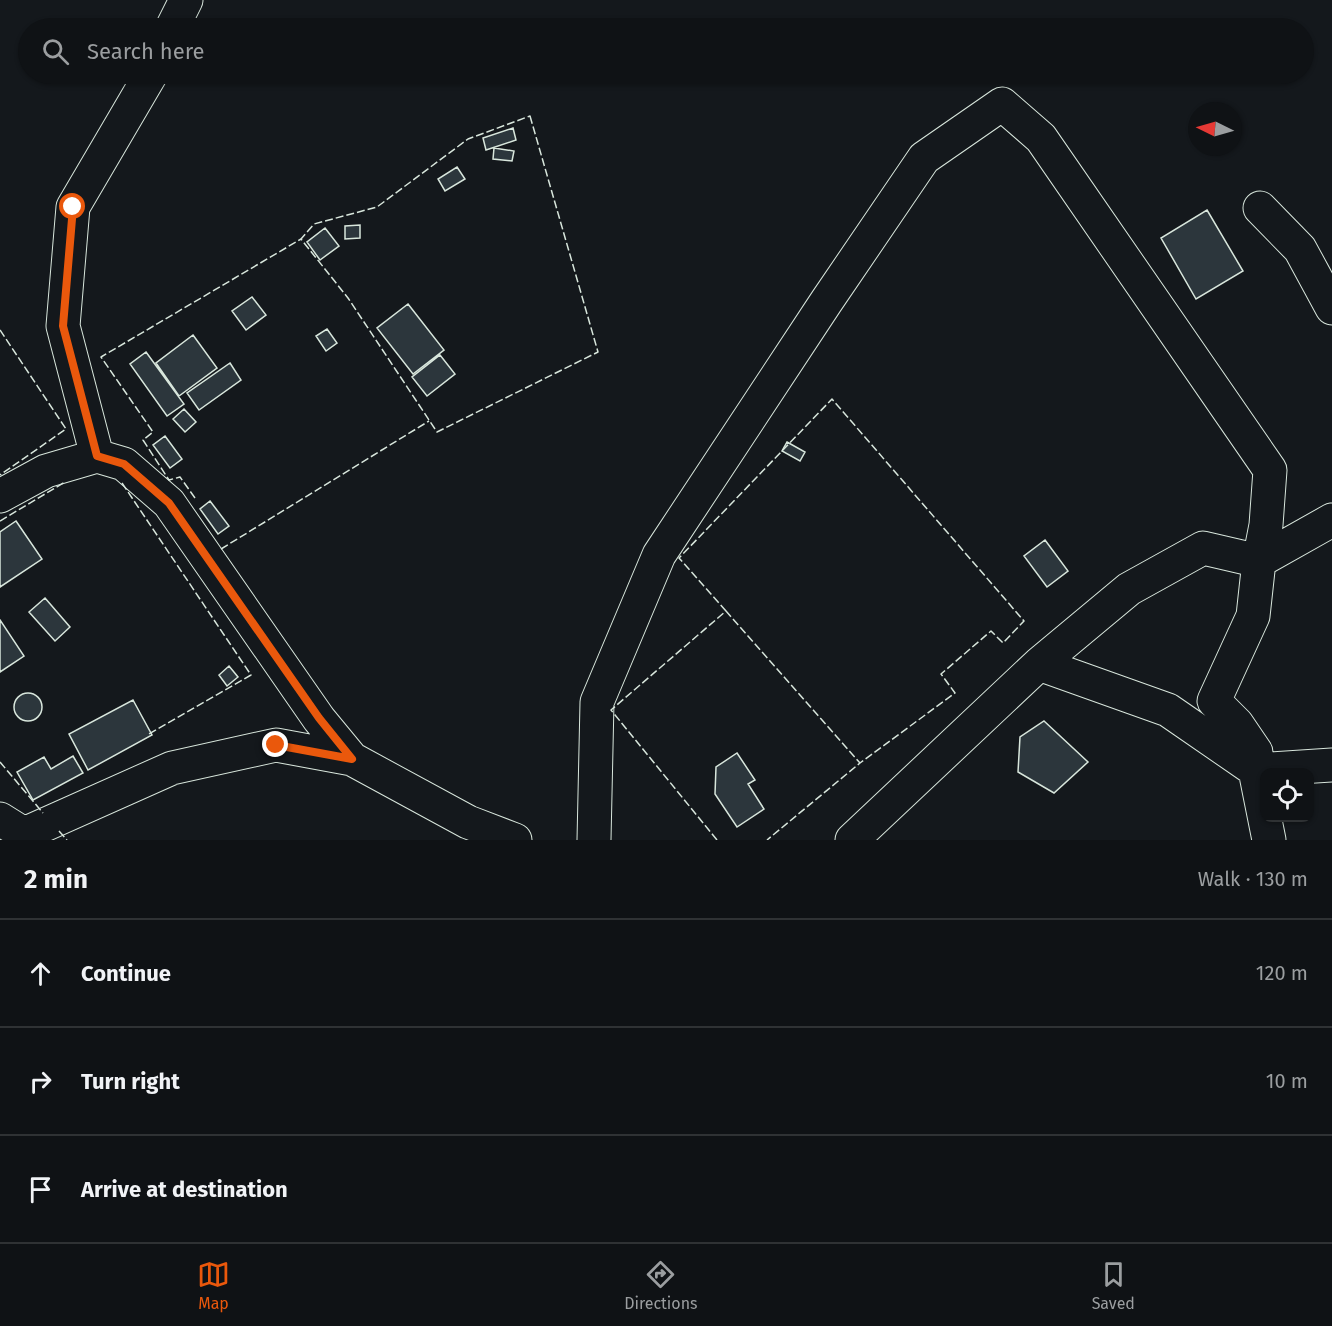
<!DOCTYPE html>
<html lang="en">
<head>
<meta charset="utf-8">
<style>
	:root { --surface:#0f1215; --page:#1d2022; --text:#f1f3f6; --muted:#9b9ea0; --line:#2f3234; --accent:#ea580c }
	body { margin:0; font-family:"Fira Sans",sans-serif; background:var(--page); color:var(--text) }
	.controls { position:absolute; right:18px; bottom:18px; display:grid; overflow:hidden; border-radius:12px; box-shadow:0 2px 4px #0004 }
	.controls button { width:54px; height:54px; display:grid; place-items:center; padding:0; border:0; border-bottom:2px solid var(--line); background:var(--surface); color:var(--text); font:30px sans-serif }
	.compass { position:absolute; left:1188px; top:102px; width:54px; height:54px; border-radius:50%; background:var(--surface); box-shadow:0 2px 4px #0004; rotate:275deg }
	.stop { position:absolute; width:18px; height:18px; margin:-14px; border:4px solid #ea580c; border-radius:50%; background:#fff }
	.stop.end { background:#ea580c; border-color:#fff; box-shadow:0 2px 6px #0008 }
	.list { margin:0; padding:0; list-style:none }
	h2 { display:flex; justify-content:space-between; align-items:center; height:78px; margin:0; padding:0 24px; font-size:26px }
	h2 small { font-size:20px; font-weight:400; color:var(--muted) }
	.list li { display:grid; grid-template-columns:39px 1fr auto; gap:18px; align-items:center; box-sizing:border-box; height:108px; padding:0 24px; border-top:2px solid var(--line) }
	.list b { display:block; font-size:22px; white-space:nowrap }
	.list em { font-size:20px; font-style:normal; color:var(--muted) }
	.icon { flex:none; width:33px; height:33px; fill:none; stroke:currentColor; stroke-width:2; stroke-linecap:round; stroke-linejoin:round }
	.map { position:relative; flex:none; width:1332px; height:840px; overflow:hidden }
	.search { position:absolute; background:var(--surface); box-shadow:0 2px 4px #0004; left:18px; right:18px; top:18px; height:66px; display:flex; align-items:center; gap:15px; box-sizing:border-box; padding:0 21px; border-radius:33px; color:var(--muted); font-size:22px }
	.sheet { height:402px; background:var(--surface) }
	nav { display:flex; justify-content:space-around; align-items:center; box-sizing:border-box; height:84px; border-top:2px solid var(--line); background:var(--surface); font-size:16px; color:var(--muted) }
	nav a { display:grid; justify-items:center; gap:3px }
	nav .on { color:var(--accent) }
	.map>svg:first-child { display:block }
	.building { fill:#2c363c; stroke:#d8e6dc; stroke-width:1.5 }
	.lines { fill:none; stroke-linecap:round; stroke-linejoin:round }
	.minor-casing { stroke:#d8e6dc; stroke-width:35 }
	.minor { stroke:#14181c; stroke-width:33 }
	.fence { stroke:#d8e6dc; stroke-width:1.5; stroke-dasharray:8 3; stroke-linecap:butt }
	.route { stroke:#ea580c; stroke-width:8 }
</style>
</head>
<body>
<div class="map">
<svg width="1332" height="840" viewBox="0 0 1332 840">
	<rect width="100%" height="100%" fill="#14181c"/>
	<!-- building -->
	<path class="building" d="M513,128l3,12 -30,10 -3,-12z
		M494,148l20,3 -2,10 -19,-2z
		M457,167l8,12 -20,12 -7,-12z
		M1207,210l36,61 -47,28 -35,-61z
		M360,225v13l-15,1v-13z
		M325,228l14,18 -19,14 -13,-18z
		M252,297l14,18 -20,15 -14,-19z
		M408,304l36,46 -31,24 -36,-46z
		M327,329l10,14 -11,8 -10,-15z
		M193,335l24,33 -38,28 -23,-33z
		M146,352l38,52 -17,12 -37,-52z
		M440,355l15,19 -28,22 -15,-19z
		M230,363l11,17 -42,30 -12,-17z
		M184,409l12,13 -11,10 -12,-13z
		M165,436l17,23 -12,9 -17,-23z
		M787,442l18,10 -5,9 -18,-10z
		M210,501l19,25 -11,8 -18,-25z
		M16,521l26,38 -42,28v-55z
		M1045,540l23,31 -21,16 -23,-31z
		M45,598l25,29 -15,14 -26,-29z
		M0,620l24,36 -24,16z
		M229,666l9,11 -11,9 -8,-11z
		M14 707a14 14 0 1 1 28 0a14 14 0 1 1-28 0Z
		M133,700l19,35 -64,35 -19,-36z
		M1044,721l44,41 -34,31 -36,-21 2,-35z
		M737,753l18,27 -7,4 16,25 -27,18 -22,-33 1,-27z
		M73,756l10,17 -50,27 -16,-28 27,-15 7,12z"/>
	<g class="lines">
		<defs>
			<path id="minor" d="M172,28l14,-28
				M1260,208l40,41 32,59
				M97,456l-34,-130 10,-119 78,-133
				M0,496l46,-25 51,-15 27,8 45,39 150,216 33,40 116,63 47,18
				M1332,520l-73,41 -6,55 -39,85 23,23 19,28 -1,18 77,-5
				M0,819l24,15 148,-66 104,-23 76,14
				M594,840l3,-138 62,-147 167,-253 98,-144 78,-54 39,34 229,332 -4,55 -7,36 -56,-13 -74,41 -90,75
				M852,840l187,-176 129,46 87,60 14,70"/>
		</defs>
		<!-- minor casing -->
		<use href="#minor" class="minor-casing"/>
		<!-- minor -->
		<use href="#minor" class="minor"/>
		<!-- fence -->
		<path class="fence" d="M530,116l68,236 -161,80 -89,-134 -47,-59 13,-15 63,-17 91,-68z
			M0,330l66,99 -66,46
			M122,483l129,192 -104,60
			M195,498l-15,-21 -11,3 -26,-40 10,-8 -52,-75 200,-118
			M0,521l65,-39
			M221,549l208,-128
			M726,611l-47,-53 153,-159 192,222 -21,22 -12,-12 -50,43 14,19 -95,70
			M0,762l43,51
			M59,831l8,9
			M717,840l-106,-130 115,-99 134,152 -93,77"/>
	</g>
	<g class="lines">
		<!-- route -->
		<path class="route" d="M73,207l-10,119 34,130 27,8 45,39 150,215 33,41 -76,-14"/>
	</g>
</svg>
<div class="controls">
<button><svg class="icon" aria-label="locate" viewBox="0 0 24 24"><circle cx="12" cy="12" r="6"/><path d="M12 2v4M12 18v4M2 12h4M18 12h4"/></svg></button>
</div>
<svg class="compass" viewBox="-18 -18 36 36"><path d="M0-13l5 13h-10z" fill="#e53935"/><path d="M0 13l5-13h-10z" fill="#9b9ea0"/></svg>
<div class="stop" style="left:73px;top:207px"></div>
<div class="stop end" style="left:276px;top:745px"></div>
<div class="search"><svg class="icon" aria-label="search" viewBox="0 0 24 24"><circle cx="10" cy="10" r="6"/><path d="M15 15l6 6"/></svg>Search here</div>
</div>
<section class="sheet">
<h2>2 min<small>Walk · 130 m</small></h2>
<ul class="list">
<li><svg class="icon" aria-label="ahead" viewBox="0 0 24 24"><path d="M12 20V5M6 11l6-6 6 6"/></svg><div><b>Continue</b></div><em>120 m</em></li>
<li><svg class="icon" aria-label="right" viewBox="0 0 24 24"><path d="M7 20v-9h11M14 6l5 5-5 5"/></svg><div><b>Turn right</b></div><em>10 m</em></li>
<li><svg class="icon" aria-label="arrive" viewBox="0 0 24 24"><path d="M6 21V4h12l-3 4 3 4H6"/></svg><div><b>Arrive at destination</b></div></li>
</ul>
</section>
<nav>
<a class="on"><svg class="icon" aria-label="map" viewBox="0 0 24 24"><path d="M3 6l6-2 6 2 6-2v14l-6 2-6-2-6 2zM9 4v14M15 6v14"/></svg>Map</a>
<a><svg class="icon" aria-label="directions" viewBox="0 0 24 24"><path d="M12 3l9 9-9 9-9-9zM9 14v-3h6M13 9l2 2-2 2"/></svg>Directions</a>
<a><svg class="icon" aria-label="saved" viewBox="0 0 24 24"><path d="M7 4h10v16l-5-4-5 4z"/></svg>Saved</a>
</nav>
</body>
</html>
